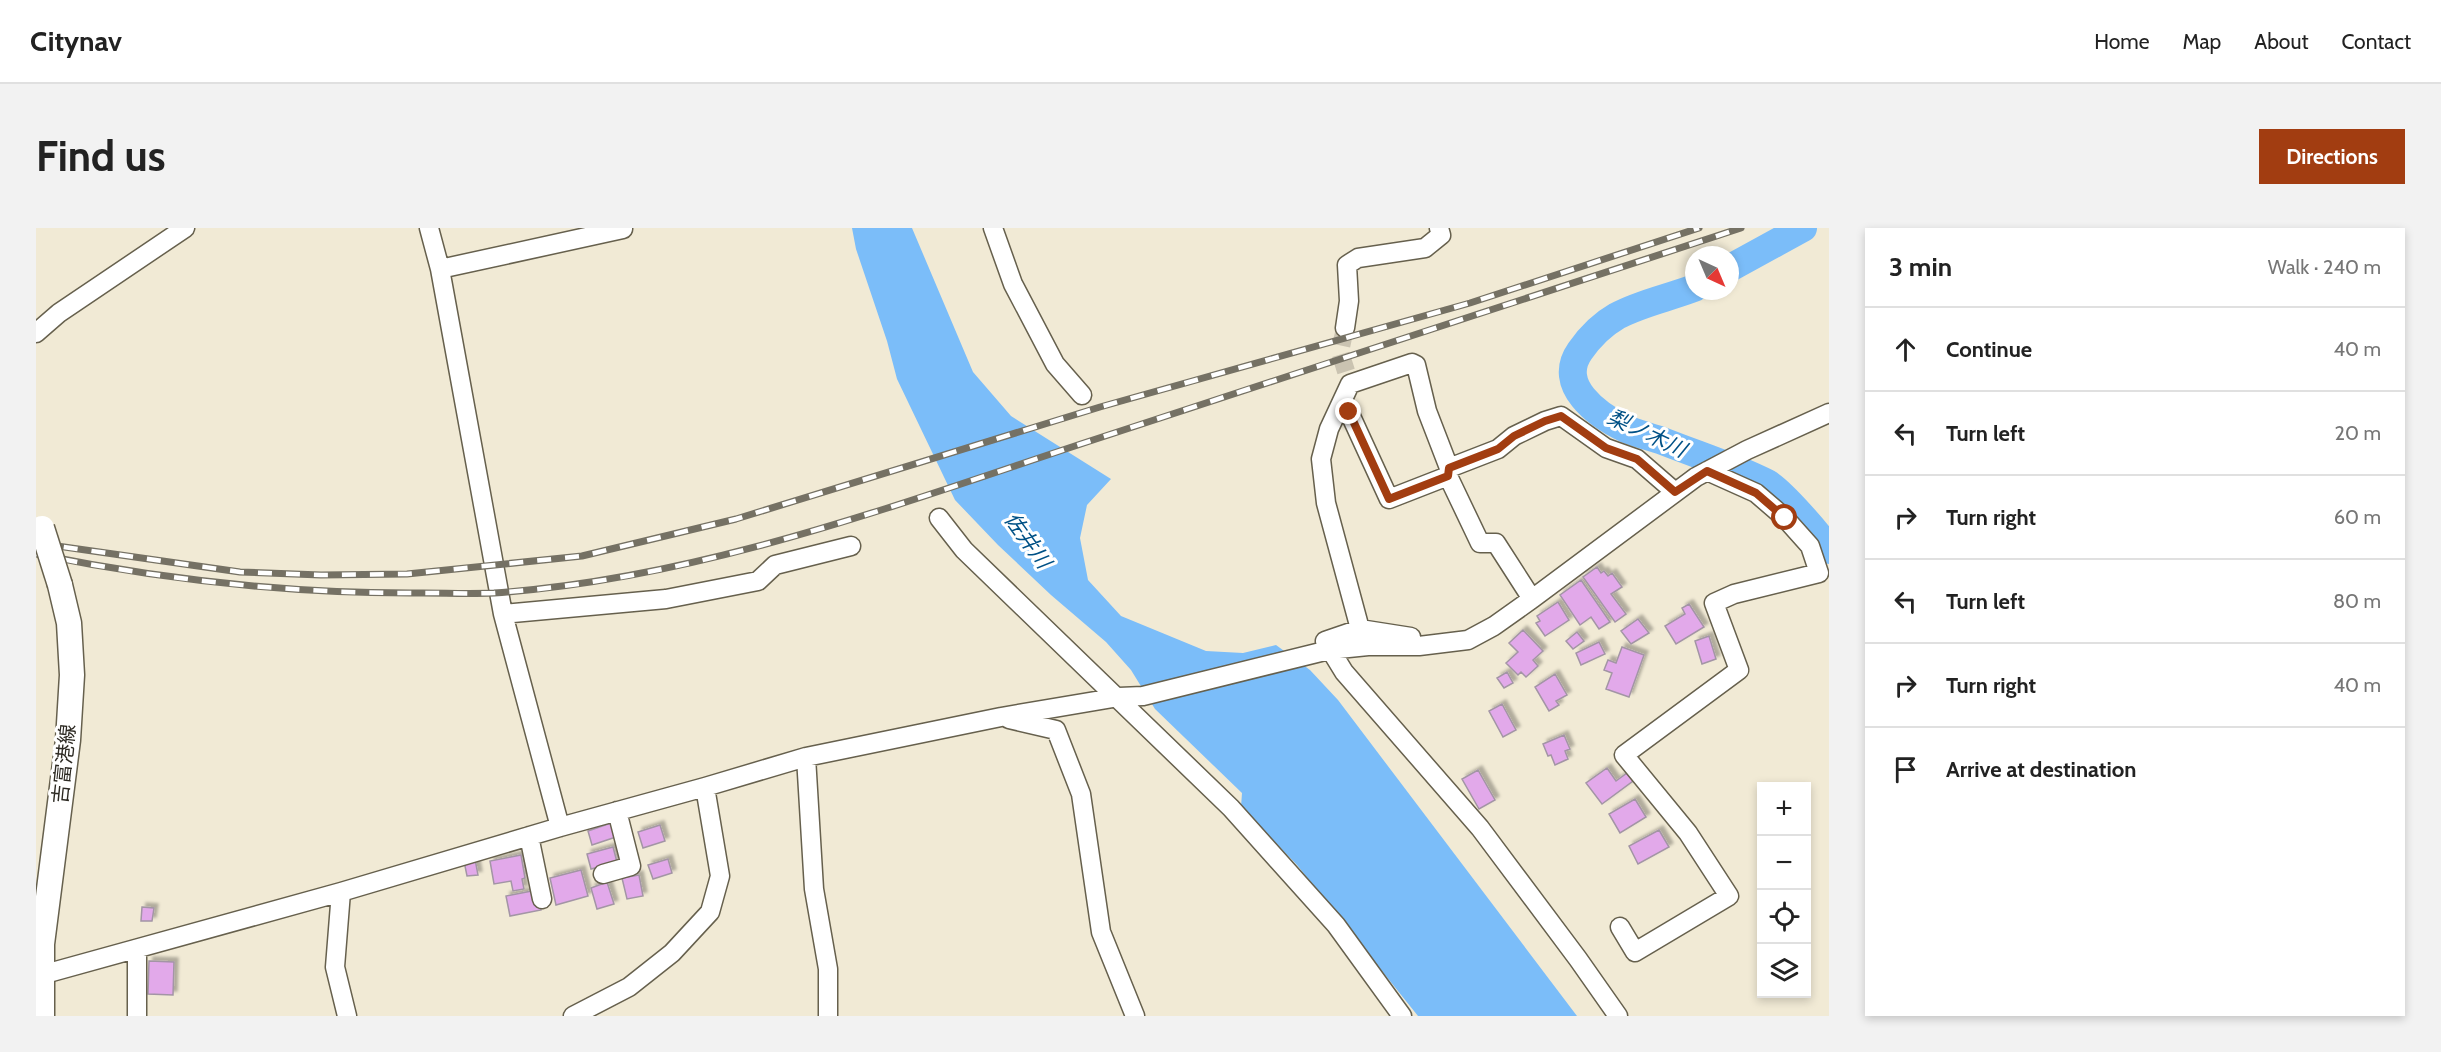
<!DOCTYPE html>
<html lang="en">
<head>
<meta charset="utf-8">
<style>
	:root { --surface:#fff; --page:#f2f2f2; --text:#222; --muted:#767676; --line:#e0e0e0; --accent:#a23d11 }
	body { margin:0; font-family:Cabin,"Noto Sans JP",sans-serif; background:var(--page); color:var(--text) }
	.controls { position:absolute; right:18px; bottom:18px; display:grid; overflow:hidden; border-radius:0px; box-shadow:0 3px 9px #0003 }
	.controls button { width:54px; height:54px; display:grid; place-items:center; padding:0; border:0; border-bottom:2px solid var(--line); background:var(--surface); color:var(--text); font:30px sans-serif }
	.compass { position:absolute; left:1649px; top:18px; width:54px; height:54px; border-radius:50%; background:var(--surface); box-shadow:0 3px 9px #0003; rotate:136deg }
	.stop { position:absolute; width:18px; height:18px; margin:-14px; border:4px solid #a23d11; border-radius:50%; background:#fff }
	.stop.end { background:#a23d11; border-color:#fff; box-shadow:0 2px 6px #0008 }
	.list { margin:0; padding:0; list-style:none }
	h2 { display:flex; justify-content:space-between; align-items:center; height:78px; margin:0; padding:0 24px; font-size:26px }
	h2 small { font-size:20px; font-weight:400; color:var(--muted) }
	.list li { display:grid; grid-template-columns:39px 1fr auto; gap:18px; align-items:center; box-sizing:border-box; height:84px; padding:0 24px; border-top:2px solid var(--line) }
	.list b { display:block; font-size:22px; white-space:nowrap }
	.list em { font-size:20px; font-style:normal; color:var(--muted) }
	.icon { flex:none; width:33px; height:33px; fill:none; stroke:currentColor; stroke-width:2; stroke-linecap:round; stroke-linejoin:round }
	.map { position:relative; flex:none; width:1793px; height:788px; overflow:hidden; border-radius:0px }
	header { display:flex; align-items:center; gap:36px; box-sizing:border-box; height:84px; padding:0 30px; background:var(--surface); border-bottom:2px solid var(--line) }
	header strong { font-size:28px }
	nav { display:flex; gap:33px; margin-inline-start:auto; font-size:21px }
	.intro { display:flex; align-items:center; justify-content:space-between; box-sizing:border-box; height:144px; padding:0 36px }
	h1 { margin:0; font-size:42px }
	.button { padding:15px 27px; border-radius:0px; background:var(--accent); color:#fff; font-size:21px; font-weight:700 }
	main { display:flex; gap:36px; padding:0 36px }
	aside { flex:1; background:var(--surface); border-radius:0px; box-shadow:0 3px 9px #0003 }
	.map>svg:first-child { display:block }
	.water { fill:#7bbdf9 }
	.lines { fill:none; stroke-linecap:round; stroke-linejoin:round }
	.river { stroke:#7bbdf9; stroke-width:28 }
	.building { fill:#e2a9ea; stroke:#a395a5; stroke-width:1.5; filter:url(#shadow) }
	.minor-tunnel { stroke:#cac3b1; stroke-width:18; stroke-dasharray:18 9; stroke-linecap:butt }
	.minor-casing { stroke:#66604d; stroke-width:21 }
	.major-casing { stroke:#66604d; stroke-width:27 }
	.minor { stroke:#fff; stroke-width:18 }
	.major { stroke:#fff; stroke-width:24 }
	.rail-casing { stroke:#757164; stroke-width:7 }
	.rail { stroke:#fff; stroke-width:4.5; stroke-dasharray:14; stroke-linecap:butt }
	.major-bridge-casing { stroke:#66604d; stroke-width:27; stroke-linecap:butt }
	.major-bridge { stroke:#fff; stroke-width:24 }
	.route { stroke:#a23d11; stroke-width:8 }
	.labels { text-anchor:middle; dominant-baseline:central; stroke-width:6; stroke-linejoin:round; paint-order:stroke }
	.street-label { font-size:20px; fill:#2c2922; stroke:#fff }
	.water-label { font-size:21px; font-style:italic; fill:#005186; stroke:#fff }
</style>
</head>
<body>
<header>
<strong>Citynav</strong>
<nav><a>Home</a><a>Map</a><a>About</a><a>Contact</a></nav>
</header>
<div class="intro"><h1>Find us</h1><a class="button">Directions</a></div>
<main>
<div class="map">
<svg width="1793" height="788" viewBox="0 0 1793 788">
	<defs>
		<filter id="shadow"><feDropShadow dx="4" dy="-4" stdDeviation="1.5" flood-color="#0004"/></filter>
	</defs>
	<rect width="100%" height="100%" fill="#f1ead5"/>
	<!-- water -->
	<path class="water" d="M816,0h60l61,144 38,44 100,63 -24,26 -7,33 8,42 33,36 85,35 37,2 33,-8 34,25 28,30 239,316h-159l-121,-151 -56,-58 1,-14 -87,-84 -24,-39 -25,-28 -55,-47 -53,-50 -43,-45 -58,-121 -10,-38 -31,-92z"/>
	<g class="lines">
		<!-- river -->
		<path class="river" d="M1694,40l73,-40
			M1658,60c-26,10 -53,15 -77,28 -14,8 -28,22 -37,35 -24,34 17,64 46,78 12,5 26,8 39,13 33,13 71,25 102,41 14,8 53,52 62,67"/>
	</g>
	<!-- building -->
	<path class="building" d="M1561,339l4,6 3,-2 4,5 4,-3 10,14 -11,7 15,20 -11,8 -32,-45z
		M1545,352l29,42 -11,7 -8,-12 -11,8 -20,-30z
		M1522,374l11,18 -24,16 -9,-13 4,-2 -3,-5z
		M1653,376l15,23 -28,17 -11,-18 20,-12 -3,-6z
		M1602,391l11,14 -18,11 -10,-13z
		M1487,402l20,21 -10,9 5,6 -12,11 -5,-5 -3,3 -12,-12 12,-11 -9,-9z
		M1541,404l7,9 -11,8 -7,-8z
		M1673,408l7,23 -14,5 -7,-23z
		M1563,414l6,12 -24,11 -5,-12z
		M1586,419l22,8 -15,42 -23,-8 6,-16 -8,-3 4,-10 8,3z
		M1471,444l6,11 -9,5 -7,-10z
		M1519,446l12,21 -11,6 3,4 -10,6 -14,-24z
		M1466,476l14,26 -13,7 -14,-26z
		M1528,507l6,14 -5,2 3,8 -13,6 -4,-10 -3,1 -5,-12z
		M1571,540l9,13 11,-8 6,8 -31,23 -16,-21z
		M1442,542l17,30 -16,9 -17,-30z
		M1599,571l11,18 -26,16 -11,-19z
		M575,595l5,14 -24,8 -4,-14z
		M624,597l5,16 -22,7 -5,-16z
		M1623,602l10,17 -31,17 -9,-18z
		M577,619l4,15 -26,7 -4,-15z
		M485,627l4,23 -3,1 2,10 -11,2 -2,-10 -17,3 -4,-23z
		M439,631l3,16 -11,1 -3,-15z
		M632,631l4,14 -19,6 -5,-14z
		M545,642l7,26 -32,9 -6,-27z
		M603,647l4,21 -16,3 -5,-21z
		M571,654l7,22 -17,5 -6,-21z
		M501,662l4,20 -31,6 -4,-20z
		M106,679l12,1 -2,13h-11z
		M113,733l25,1 -1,33 -25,-1z"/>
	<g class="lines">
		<!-- minor-tunnel -->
		<path class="minor-tunnel" d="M1309,100l-5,24 10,32"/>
		<defs>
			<path id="minor" d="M393,0l11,41 63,345 57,213
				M957,0l20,56 42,80 27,31
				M404,41l183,-40
				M1309,100l4,-27 -2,-36 11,-7 67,-10 16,-13 -2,-7
				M0,105l23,-20 126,-85
				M1313,184l40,87 59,-23 1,-8 49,-19 16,-13 31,-15 16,-5 45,32 31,11 38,33
				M1413,240l-22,-57 -11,-46 -4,-2 -62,21 -21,45 -8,30 5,44 34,126 -35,12 19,31 136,156 98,131 40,57
				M1412,248l32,67h16l36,56
				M903,290l25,32 267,258 105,117 66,91
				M467,386l163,-15 92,-18 17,-16 76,-19
				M1324,401l51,8
				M973,491l47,11 25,64 20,138 34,84
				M770,529l8,132 14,80v47
				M493,608l13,63
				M567,646l28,-8 -14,-55
				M305,664l-6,75 12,49
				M1584,699l15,25 94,-56 -41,-63 -64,-78 115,-85 -25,-67 20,-9 85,-21 -9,-27 -25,-28 -29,-25 -49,-22
				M16,744l289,-80 219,-65 145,-40 101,-30 195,-40 118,-20 24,-1 186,-46 39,-4h51l49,-6 26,-14 38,-27 164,-122 51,-27 82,-37
				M101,788v-67
				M537,788l56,-29 43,-34 38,-41 10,-36 -15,-89"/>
			<path id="major" d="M6,788v-72l26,-204 4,-65 -3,-52 -9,-38"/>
		</defs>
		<!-- minor casing -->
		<use href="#minor" class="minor-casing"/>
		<!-- major casing -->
		<use href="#major" class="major-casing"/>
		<!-- minor -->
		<use href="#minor" class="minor"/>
		<!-- major -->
		<use href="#major" class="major"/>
		<defs>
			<path id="rail" d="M0,315l204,29 81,3 86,-1 175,-18 154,-37 364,-112 370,-104 229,-75
				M0,326c128,26 256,40 387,39 23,0 47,1 71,0 206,-14 404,-89 599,-153 216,-71 432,-141 648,-212"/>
		</defs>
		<!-- rail casing -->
		<use href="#rail" class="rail-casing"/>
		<!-- rail -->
		<use href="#rail" class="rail"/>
		<defs>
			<path id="major-bridge" d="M6,300l18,57"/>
		</defs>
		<!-- major-bridge casing -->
		<use href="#major-bridge" class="major-bridge-casing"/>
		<!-- major-bridge -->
		<use href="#major-bridge" class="major-bridge"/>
	</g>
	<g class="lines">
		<!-- route -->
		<path class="route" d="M1313,184l40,87 59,-23 1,-8 49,-19 16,-13 31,-15 16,-5 45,32 31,11 38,33 32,-21 49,22 29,25"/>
	</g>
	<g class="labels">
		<!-- street labels -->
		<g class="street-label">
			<text transform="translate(28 536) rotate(-84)">吉富港線</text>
		</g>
		<!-- water labels -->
		<g class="water-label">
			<text transform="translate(1611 205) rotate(25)">梨ノ木川</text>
			<text transform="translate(992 312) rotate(54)">佐井川</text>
		</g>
	</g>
</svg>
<div class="controls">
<button>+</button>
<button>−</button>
<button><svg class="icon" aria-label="locate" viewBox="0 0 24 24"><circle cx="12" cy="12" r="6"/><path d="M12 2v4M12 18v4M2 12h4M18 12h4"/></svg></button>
<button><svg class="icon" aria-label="layers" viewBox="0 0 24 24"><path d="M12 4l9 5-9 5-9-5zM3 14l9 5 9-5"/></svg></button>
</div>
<svg class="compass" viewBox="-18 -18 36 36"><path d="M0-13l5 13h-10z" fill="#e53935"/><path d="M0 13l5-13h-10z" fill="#767676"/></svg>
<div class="stop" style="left:1749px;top:290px"></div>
<div class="stop end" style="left:1313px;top:184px"></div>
</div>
<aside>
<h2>3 min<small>Walk · 240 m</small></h2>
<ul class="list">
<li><svg class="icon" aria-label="ahead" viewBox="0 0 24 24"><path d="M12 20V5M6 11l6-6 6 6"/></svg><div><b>Continue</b></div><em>40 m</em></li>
<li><svg class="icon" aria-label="left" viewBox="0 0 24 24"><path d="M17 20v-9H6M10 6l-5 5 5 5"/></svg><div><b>Turn left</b></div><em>20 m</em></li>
<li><svg class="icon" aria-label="right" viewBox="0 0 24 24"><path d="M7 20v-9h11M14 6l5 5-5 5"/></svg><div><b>Turn right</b></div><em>60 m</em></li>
<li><svg class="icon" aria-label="left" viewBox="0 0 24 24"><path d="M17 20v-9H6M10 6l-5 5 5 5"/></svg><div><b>Turn left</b></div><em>80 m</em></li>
<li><svg class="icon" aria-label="right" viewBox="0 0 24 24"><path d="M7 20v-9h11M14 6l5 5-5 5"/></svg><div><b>Turn right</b></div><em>40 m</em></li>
<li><svg class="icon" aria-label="arrive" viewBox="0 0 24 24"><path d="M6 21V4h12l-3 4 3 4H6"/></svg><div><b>Arrive at destination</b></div></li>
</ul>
</aside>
</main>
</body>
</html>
